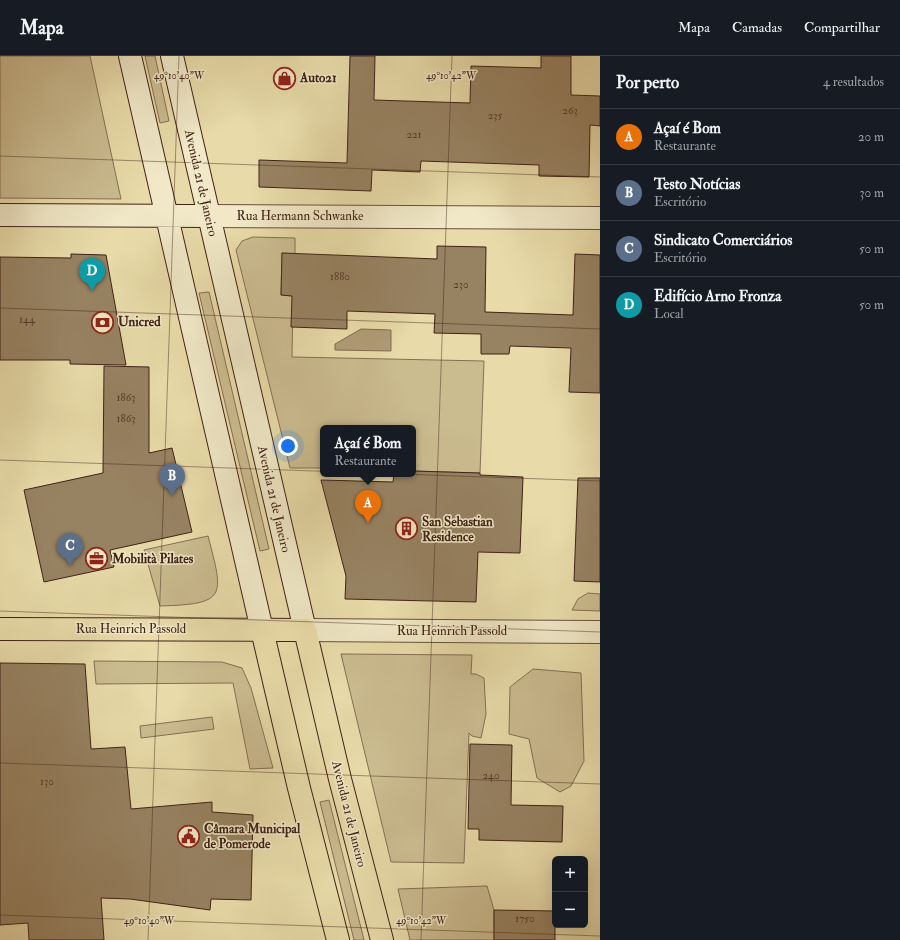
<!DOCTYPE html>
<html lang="pt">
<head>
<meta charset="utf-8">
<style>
	:root { --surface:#171b24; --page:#20242c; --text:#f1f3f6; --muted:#9ea1a6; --line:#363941; --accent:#7c3aed }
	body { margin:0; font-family:"IM FELL Double Pica",serif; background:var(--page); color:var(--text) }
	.controls { position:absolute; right:12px; bottom:12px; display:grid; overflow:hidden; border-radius:6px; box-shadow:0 4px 16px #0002 }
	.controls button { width:36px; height:36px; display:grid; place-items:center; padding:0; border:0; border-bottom:1px solid var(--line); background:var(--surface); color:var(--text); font:20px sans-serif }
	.you { position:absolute; left:288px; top:390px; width:14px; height:14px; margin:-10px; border:3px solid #fff; border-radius:50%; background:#1a73e8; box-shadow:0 0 0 6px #1a73e833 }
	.badge { display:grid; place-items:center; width:26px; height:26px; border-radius:50%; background:var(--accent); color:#fff; font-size:13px; font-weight:700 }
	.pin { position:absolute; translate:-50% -33px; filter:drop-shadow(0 1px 2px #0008) }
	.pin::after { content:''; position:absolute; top:21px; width:14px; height:12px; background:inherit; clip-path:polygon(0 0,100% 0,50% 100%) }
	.popup { position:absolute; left:320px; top:369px; width:96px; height:52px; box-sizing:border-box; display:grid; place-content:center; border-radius:6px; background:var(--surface); filter:drop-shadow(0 1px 3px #0005); font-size:13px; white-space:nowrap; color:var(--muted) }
	.popup b { font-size:15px; color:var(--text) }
	.popup::after { content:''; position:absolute; left:50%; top:100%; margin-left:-8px; border:8px solid transparent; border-top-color:var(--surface) }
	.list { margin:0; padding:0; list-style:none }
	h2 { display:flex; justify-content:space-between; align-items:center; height:52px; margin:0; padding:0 16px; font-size:17px }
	h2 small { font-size:13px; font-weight:400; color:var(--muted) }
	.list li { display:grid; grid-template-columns:26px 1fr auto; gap:12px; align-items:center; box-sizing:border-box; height:56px; padding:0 16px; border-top:1px solid var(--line) }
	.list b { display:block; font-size:15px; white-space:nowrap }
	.list p { margin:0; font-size:13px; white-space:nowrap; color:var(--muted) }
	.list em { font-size:13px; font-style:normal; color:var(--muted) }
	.map { position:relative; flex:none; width:600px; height:884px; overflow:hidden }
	header { display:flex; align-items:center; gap:24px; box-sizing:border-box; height:56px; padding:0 20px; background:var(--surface); border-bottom:1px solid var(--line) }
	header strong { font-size:19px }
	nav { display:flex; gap:22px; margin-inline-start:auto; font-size:14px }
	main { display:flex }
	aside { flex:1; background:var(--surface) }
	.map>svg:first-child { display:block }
	.green { fill:#cbbc90; stroke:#866f53 }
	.water { fill:#af9c77; stroke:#836b50 }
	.building { fill:#978262; stroke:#402216 }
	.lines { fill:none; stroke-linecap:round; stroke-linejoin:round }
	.street-casing { stroke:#6a503b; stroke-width:24 }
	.secondary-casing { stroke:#402216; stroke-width:24 }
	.primary-casing { stroke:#402216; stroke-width:24 }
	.street { stroke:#f0e8c7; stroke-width:22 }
	.secondary { stroke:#f0e8c7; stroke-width:22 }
	.primary { stroke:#e8dba9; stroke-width:22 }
	.ticks { fill:none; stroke:#402216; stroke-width:1; stroke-opacity:0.45 }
	.labels { text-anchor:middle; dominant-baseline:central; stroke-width:3; stroke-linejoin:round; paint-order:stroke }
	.number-label { font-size:11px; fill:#563a29 }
	.poi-label { font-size:13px; font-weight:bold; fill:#402216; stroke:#f0e8c7; text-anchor:start }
	.street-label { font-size:13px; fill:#402216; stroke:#f0e8c7 }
	.ticks-label { font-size:10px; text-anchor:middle; fill:#402216; stroke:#f0e8c7; stroke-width:3; stroke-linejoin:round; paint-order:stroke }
</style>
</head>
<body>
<header>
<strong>Mapa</strong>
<nav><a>Mapa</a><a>Camadas</a><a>Compartilhar</a></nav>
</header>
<main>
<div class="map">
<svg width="600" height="884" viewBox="0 0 600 884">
	<rect width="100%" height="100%" fill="#e8dba9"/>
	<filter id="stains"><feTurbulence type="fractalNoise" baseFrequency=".005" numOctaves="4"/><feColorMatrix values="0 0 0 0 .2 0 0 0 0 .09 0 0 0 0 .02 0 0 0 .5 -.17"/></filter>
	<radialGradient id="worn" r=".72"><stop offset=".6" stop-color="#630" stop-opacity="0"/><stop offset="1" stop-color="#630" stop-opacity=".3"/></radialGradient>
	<!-- green -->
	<path class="green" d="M0,0h90l31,143 -121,-1z
		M145,0h10l14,65 -9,2z
		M253,181l42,1v16l-13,-1 -1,42 12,1 -1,61 192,4 -4,112 -67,-2v-43h-90v40h-33l-54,-218 6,-9z
		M209,236l60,257 -9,2 -61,-258z
		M208,480c16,61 19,68 -48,70l-16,-56z
		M588,537l12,1v17l-28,-1 6,-11z
		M341,598l131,1 -1,19h5l8,4 2,36 -5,24 -9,-2 -3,-3 -5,130 -73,-1z
		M94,605l128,1 20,6 9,20 22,80 -23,1 -17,-86 -137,1z
		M533,613l48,4 3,88 -13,25 -11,6 -23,-14 -8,-39 -20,-5 1,-47z
		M212,661l2,12 -73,9 -1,-12z
		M329,744l35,140h-10l-34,-138z
		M487,830l7,24v30h-84l-12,-51z"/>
	<!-- water -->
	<path class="water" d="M361,273l30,1v21l-56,-1v-6z"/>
	<!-- building -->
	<path class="building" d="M350,0h25l-1,44 96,3 1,-37 70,2v-12h30v39l29,1v30l-10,-1 -1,52 -50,-1v-11l-118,-4 -1,11 -48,-2 -1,21 -112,-4v-27l88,3z
		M437,190l49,1 -1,65 88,3 2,-61 25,1v138l-31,-1 2,-44 -61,-2 -1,8h-28v-20l-47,-1 1,-19 -88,-3v18l-56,-2 1,-31 -11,-1 1,-42 155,6z
		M71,198l35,1 20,110 -56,-1v-4h-70v-103l71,1z
		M104,310l45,1v86l23,-5 20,84 -82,18 4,17 -70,15 -20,-92 79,-17z
		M413,415l67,2v2l43,2 -3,76 -42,-1 -2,50 -131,-3 1,-23 -25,-96 72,2 1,-8h19z
		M578,422h22v104l-26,-1z
		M0,607l85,1 6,85 34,-2 6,62 81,-7v10l41,3 -2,85 -40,-1 -1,11 -80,-11 -29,-1 3,42h-75l-1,-17 -28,2z
		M470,688l42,1 -1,60 52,1 -1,36 -83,-2v-11h-11z
		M494,854l61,1v29h-61z"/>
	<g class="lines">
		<defs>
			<path id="street" d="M209,160l391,2
				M305,574l295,2"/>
			<path id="secondary" d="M130,0l132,574
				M172,0l133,574
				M0,159l209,1"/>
			<path id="primary" d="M0,573l305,1 35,149 42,161
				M262,574l37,158 39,152"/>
		</defs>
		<!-- street casing -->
		<use href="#street" class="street-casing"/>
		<!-- secondary casing -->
		<use href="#secondary" class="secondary-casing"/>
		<!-- primary casing -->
		<use href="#primary" class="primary-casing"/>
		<!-- street -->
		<use href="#street" class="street"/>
		<!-- secondary -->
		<use href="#secondary" class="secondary"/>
		<!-- primary -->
		<use href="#primary" class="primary"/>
	</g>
	<!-- ticks -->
	<path class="ticks" d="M0,100l600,21M0,252l600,21M0,404l600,21M0,555l600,21M0,707l600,21M0,859l600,21M148,884l31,-884M421,884l31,-884"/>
	<!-- icons -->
	<defs>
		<symbol id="shop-ring" viewBox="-11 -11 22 22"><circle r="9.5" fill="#f0e8c7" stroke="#8f2418" stroke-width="1.5"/><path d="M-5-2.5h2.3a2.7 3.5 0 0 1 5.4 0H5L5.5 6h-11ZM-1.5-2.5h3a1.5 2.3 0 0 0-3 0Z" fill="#8f2418"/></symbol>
		<symbol id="bank-ring" viewBox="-11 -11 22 22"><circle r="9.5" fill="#f0e8c7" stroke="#8f2418" stroke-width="1.5"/><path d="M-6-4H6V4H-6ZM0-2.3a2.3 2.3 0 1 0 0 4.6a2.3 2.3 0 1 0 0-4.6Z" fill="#8f2418"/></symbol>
		<symbol id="building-ring" viewBox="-11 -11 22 22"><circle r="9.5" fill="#f0e8c7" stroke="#8f2418" stroke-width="1.5"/><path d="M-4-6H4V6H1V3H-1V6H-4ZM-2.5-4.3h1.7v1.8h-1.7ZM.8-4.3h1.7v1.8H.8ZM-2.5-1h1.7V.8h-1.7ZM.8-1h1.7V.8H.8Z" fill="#8f2418"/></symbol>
		<symbol id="office-ring" viewBox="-11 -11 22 22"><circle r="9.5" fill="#f0e8c7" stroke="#8f2418" stroke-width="1.5"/><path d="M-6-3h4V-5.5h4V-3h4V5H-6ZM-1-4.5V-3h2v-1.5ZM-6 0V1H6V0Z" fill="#8f2418"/></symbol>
		<symbol id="civic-ring" viewBox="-11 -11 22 22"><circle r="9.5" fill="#f0e8c7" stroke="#8f2418" stroke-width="1.5"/><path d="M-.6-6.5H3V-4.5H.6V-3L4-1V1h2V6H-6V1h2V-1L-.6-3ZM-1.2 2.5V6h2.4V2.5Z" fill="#8f2418"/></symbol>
	</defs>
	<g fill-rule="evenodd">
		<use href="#shop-ring" x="272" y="10" width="25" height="25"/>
		<use href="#bank-ring" x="90" y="254" width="25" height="25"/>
		<use href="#building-ring" x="394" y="460" width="25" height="25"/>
		<use href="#office-ring" x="84" y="490" width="25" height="25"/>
		<use href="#civic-ring" x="176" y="768" width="25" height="25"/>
	</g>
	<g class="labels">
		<!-- number labels -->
		<g class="number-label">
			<text x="570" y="54">263</text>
			<text x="495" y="59">235</text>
			<text x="414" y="78">221</text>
			<text x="340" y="220">1880</text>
			<text x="461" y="228">230</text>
			<text x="27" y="263">144</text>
			<text x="126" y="341">1863</text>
			<text x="126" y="362">1863</text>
			<text x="491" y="719">240</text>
			<text x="47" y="725">130</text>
			<text x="525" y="862">1750</text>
		</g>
		<!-- poi labels -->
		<g class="poi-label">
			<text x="300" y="22">Auto21</text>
			<text x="118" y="266">Unicred</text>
			<text x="422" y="466">San Sebastian<tspan x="422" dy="15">Residence</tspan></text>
			<text x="112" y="503">Mobilità Pilates</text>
			<text x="204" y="773">Câmara Municipal<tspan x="204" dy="15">de Pomerode</tspan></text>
		</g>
		<!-- street labels -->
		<g class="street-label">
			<text transform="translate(201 127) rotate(77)">Avenida 21 de Janeiro</text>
			<text x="300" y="160">Rua Hermann Schwanke</text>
			<text transform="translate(274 443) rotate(77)">Avenida 21 de Janeiro</text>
			<text x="131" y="573">Rua Heinrich Passold</text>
			<text x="452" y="575">Rua Heinrich Passold</text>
			<text transform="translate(349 758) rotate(76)">Avenida 21 de Janeiro</text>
		</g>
	</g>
	<g class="ticks-label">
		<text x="179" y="23">49°10'40"W</text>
		<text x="451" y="23">49°10'42"W</text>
		<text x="149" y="868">49°10'40"W</text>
		<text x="421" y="868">49°10'42"W</text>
	</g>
	<rect width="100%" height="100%" filter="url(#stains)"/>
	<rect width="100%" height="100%" fill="url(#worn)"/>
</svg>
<div class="controls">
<button>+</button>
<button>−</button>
</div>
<div class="you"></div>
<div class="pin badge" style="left:368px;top:467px;background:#e8710a">A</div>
<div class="popup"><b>Açaí é Bom</b>Restaurante</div>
<div class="pin badge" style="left:172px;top:440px;background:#5c6f8a">B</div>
<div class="pin badge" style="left:70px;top:510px;background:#5c6f8a">C</div>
<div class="pin badge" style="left:92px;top:235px;background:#0f9aa8">D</div>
</div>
<aside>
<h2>Por perto<small>4 resultados</small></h2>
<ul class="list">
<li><span class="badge" style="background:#e8710a">A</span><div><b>Açaí é Bom</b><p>Restaurante</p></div><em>20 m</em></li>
<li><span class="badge" style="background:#5c6f8a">B</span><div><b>Testo Notícias</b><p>Escritório</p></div><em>30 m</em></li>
<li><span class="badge" style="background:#5c6f8a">C</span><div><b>Sindicato Comerciários</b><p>Escritório</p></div><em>50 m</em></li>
<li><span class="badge" style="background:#0f9aa8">D</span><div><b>Edifício Arno Fronza</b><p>Local</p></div><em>50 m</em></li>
</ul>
</aside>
</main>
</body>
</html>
